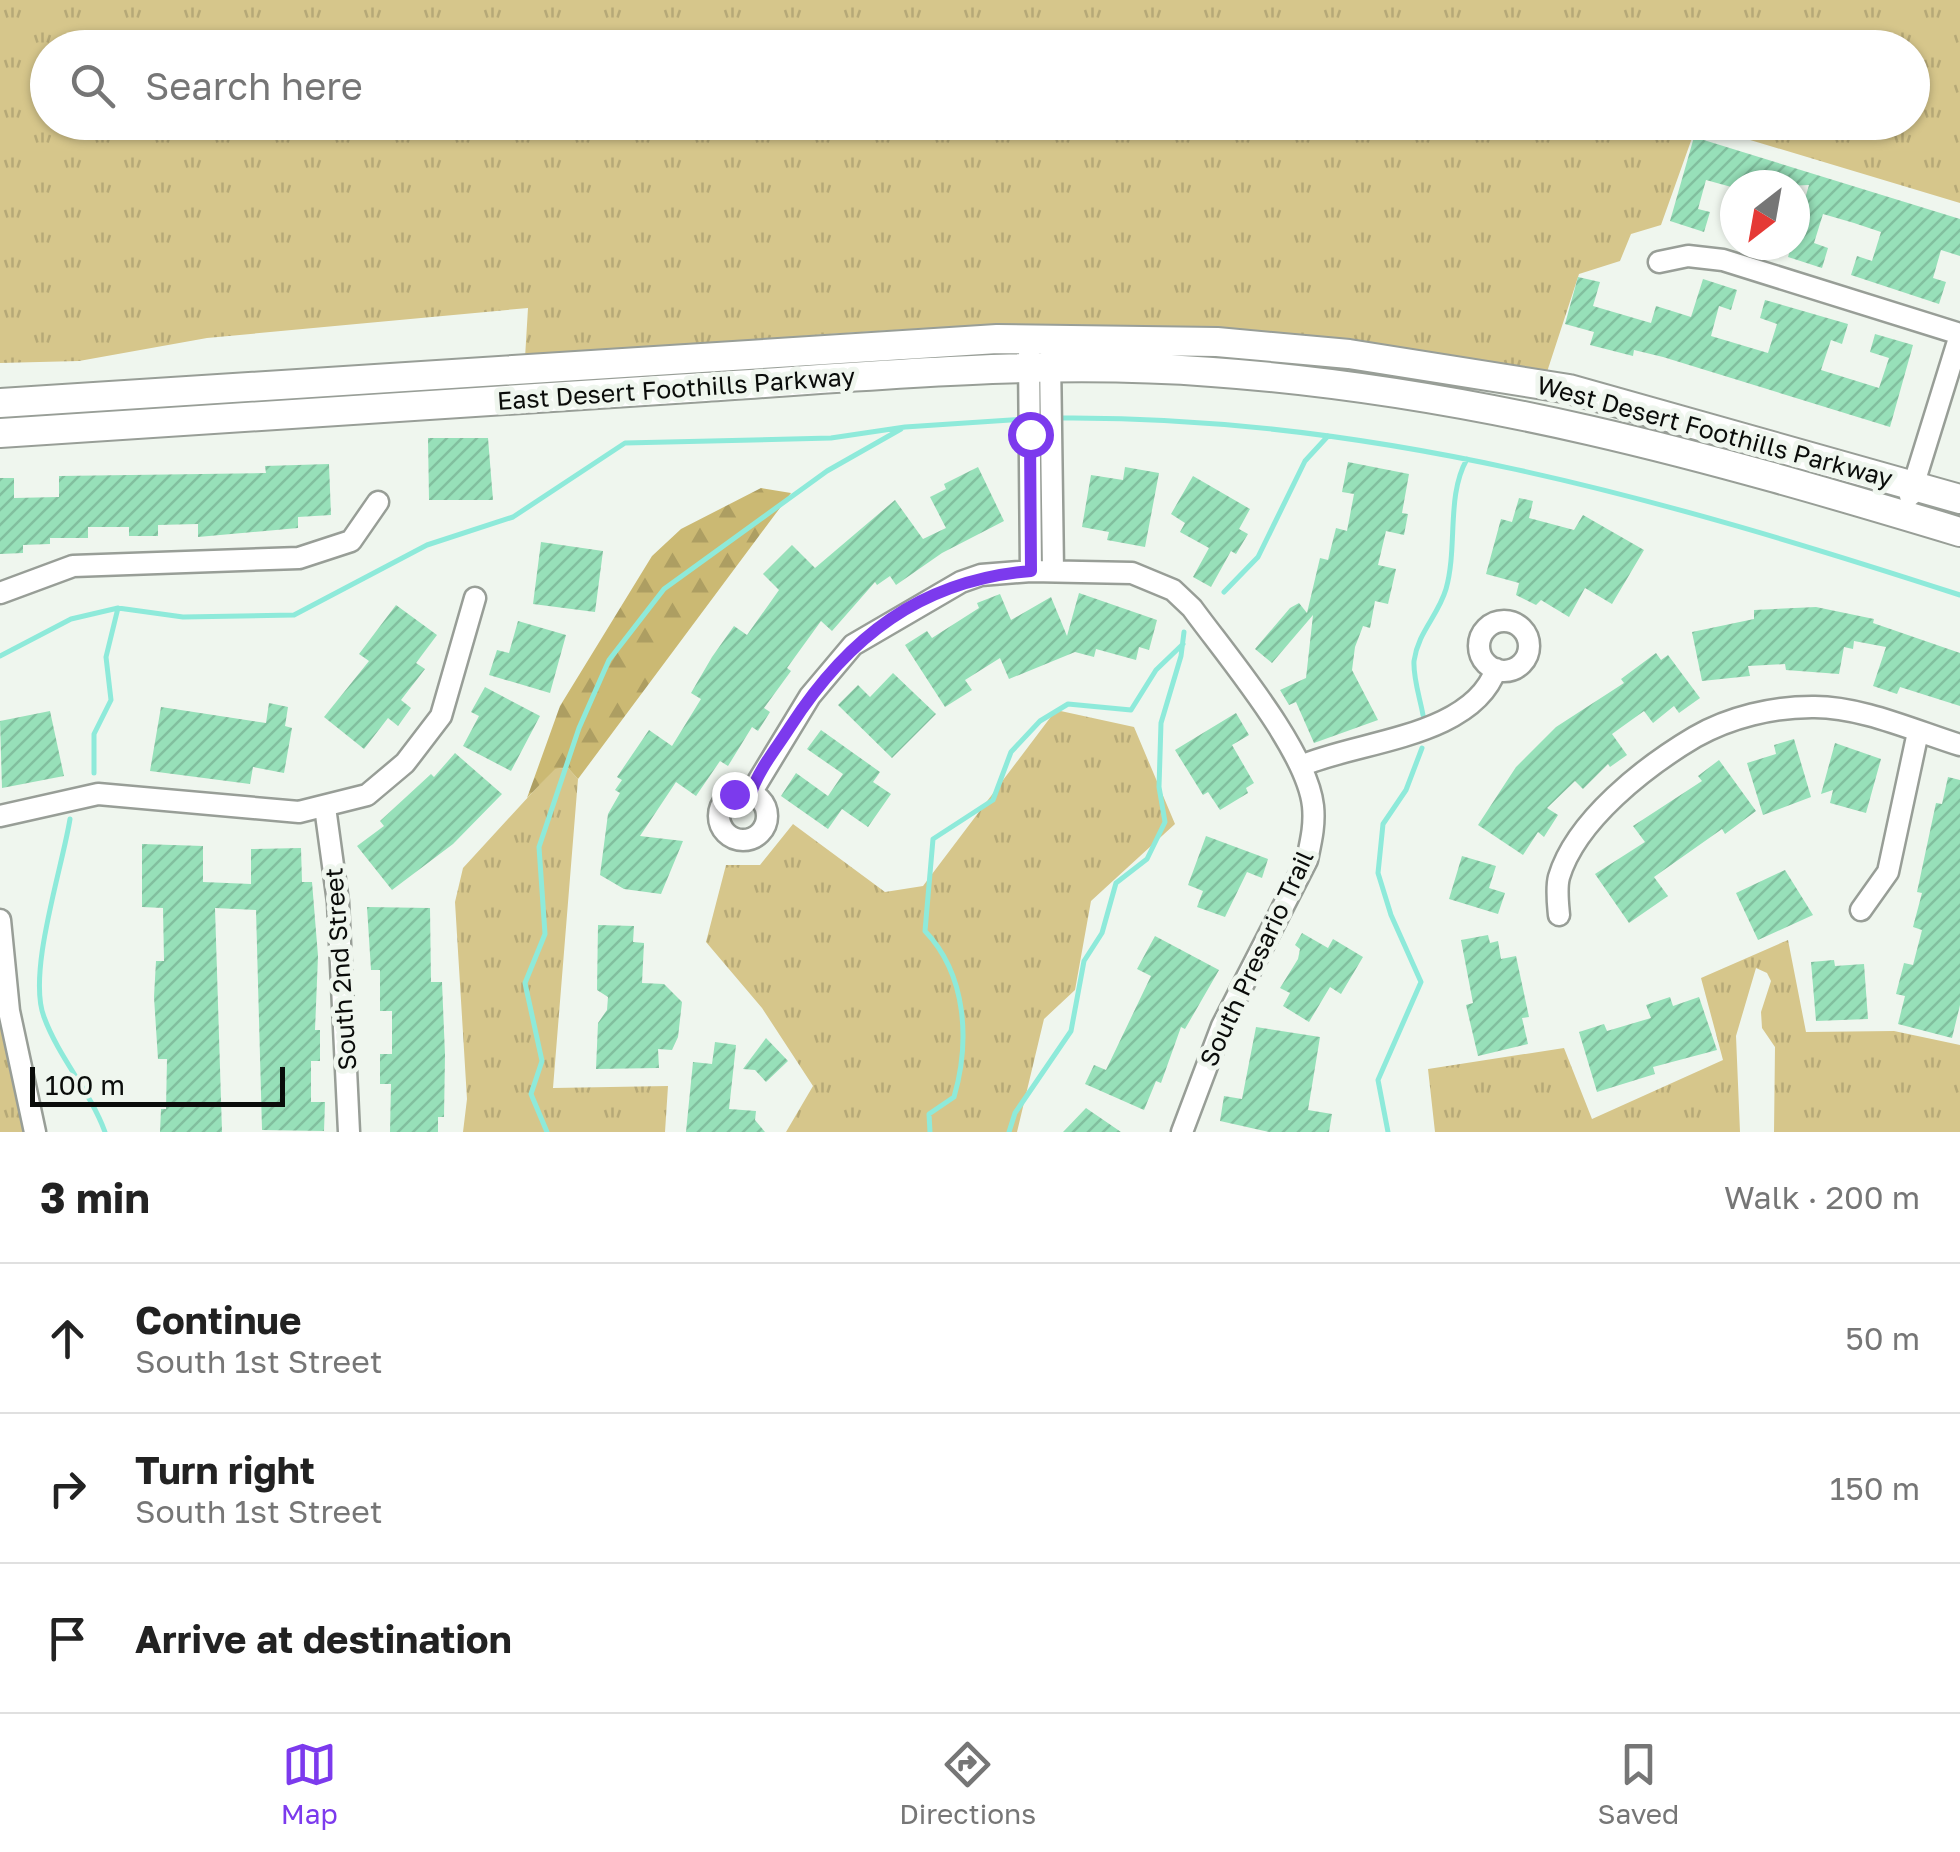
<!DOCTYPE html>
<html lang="en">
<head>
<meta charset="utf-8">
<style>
	:root { --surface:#fff; --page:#f6f6f6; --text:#222; --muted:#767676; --line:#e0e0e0; --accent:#7c3aed }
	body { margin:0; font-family:"Golos Text",sans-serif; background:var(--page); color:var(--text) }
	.compass { position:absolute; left:1720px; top:170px; width:90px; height:90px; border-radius:50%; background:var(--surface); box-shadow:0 2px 8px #0004; rotate:211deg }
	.scale { position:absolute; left:30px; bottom:25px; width:255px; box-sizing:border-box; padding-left:10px; border:5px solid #0a0c0a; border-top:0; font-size:28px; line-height:35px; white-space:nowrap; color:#0a0c0a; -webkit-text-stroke:8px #eff6ee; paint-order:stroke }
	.stop { position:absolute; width:30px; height:30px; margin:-22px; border:8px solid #7c3aed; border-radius:50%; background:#fff }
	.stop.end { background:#7c3aed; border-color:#fff; box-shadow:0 2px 10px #0008 }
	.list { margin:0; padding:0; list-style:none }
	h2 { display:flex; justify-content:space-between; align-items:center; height:130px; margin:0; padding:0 40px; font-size:42px }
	h2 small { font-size:32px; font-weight:400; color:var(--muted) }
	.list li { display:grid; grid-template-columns:65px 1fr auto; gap:30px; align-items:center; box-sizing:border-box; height:150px; padding:0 40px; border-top:2px solid var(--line) }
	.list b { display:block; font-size:38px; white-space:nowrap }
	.list p { margin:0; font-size:32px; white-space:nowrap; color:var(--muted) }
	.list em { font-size:32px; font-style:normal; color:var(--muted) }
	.icon { flex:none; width:55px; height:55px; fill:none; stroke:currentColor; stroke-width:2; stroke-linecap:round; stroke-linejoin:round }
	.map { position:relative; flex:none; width:1960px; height:1132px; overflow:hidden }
	.search { position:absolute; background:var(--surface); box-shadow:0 2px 8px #0004; left:30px; right:30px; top:30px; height:110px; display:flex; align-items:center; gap:25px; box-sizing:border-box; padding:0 35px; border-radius:55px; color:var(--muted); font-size:38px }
	.sheet { height:580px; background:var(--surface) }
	nav { display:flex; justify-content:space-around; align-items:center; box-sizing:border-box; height:140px; border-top:2px solid var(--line); background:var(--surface); font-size:28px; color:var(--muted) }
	nav a { display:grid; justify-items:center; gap:5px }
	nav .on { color:var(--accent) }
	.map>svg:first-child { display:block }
	.grass { fill:url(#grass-tufts); fill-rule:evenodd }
	.forest { fill:url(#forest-firs) }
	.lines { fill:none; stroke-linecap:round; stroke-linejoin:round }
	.stream { stroke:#8eeada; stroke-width:5 }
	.building { fill:url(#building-hatch) }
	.street-casing { stroke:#989e97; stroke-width:25 }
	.secondary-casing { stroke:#989e97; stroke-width:32 }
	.street { stroke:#fff; stroke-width:20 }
	.secondary { stroke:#fff; stroke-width:28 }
	.route { stroke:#7c3aed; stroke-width:12 }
	.labels { text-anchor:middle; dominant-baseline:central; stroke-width:10; stroke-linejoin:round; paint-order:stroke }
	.street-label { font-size:25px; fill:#0a0c0a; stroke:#eff6ee }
</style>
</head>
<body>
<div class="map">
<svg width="1960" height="1132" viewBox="0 0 1960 1132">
	<defs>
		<pattern id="grass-tufts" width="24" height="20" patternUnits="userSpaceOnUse" patternTransform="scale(2.5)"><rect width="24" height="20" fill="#d6c68b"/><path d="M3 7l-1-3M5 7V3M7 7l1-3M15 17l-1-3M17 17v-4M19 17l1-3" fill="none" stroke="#b6a977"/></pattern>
		<pattern id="forest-firs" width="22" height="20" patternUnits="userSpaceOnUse" patternTransform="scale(2.5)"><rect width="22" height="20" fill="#cbb973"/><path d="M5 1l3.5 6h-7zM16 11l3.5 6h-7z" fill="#ad9e62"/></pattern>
		<pattern id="building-hatch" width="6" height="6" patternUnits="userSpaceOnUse" patternTransform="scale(2.5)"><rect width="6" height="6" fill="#97e0b9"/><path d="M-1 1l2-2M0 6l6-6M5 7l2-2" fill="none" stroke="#81bf9e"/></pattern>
	</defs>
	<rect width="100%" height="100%" fill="#eff6ee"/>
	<!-- grass -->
	<path class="grass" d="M0,0h1960v203l-263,-79 -36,101 -30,9 -11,27 -41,13 -33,101c-137,-19 -276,-44 -414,-49 -202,-7 -406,18 -607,32l3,-50 -321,30 -128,23 -79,2zM48,48h1864v74h-1864z
		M1056,710l78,17 41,97 -84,77 -16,89 -31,29 -27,113h-231l27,-46 -51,-78 -56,-66 20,-77h34l33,-41 92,68 38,-6z
		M568,768l10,11 -25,309 115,-2 -3,46h-202l4,-33 -12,-197 8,-34 91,-99z
		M1788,940l18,92 88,-1 66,14v87h-186l1,-85 -13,-19 -1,-16 10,-31 -4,-8 -11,-5 -20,68 4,96h-305l-7,-63 136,-21 28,71 131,-59 -22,-82z
		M0,996l23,136h-23z"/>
	<!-- forest -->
	<path class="forest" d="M761,488l30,5 -213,286 -10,-11 -13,1 -28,29 33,-92 92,-150 29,-27z"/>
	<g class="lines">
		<!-- stream -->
		<path class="stream" d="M1057,418c315,-3 607,81 903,177
			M1224,592l34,-35 47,-96 23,-25
			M0,656l71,-37 47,-11 65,9 111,-2 133,-70 86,-28 112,-74 206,-5 74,-11 121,-8
			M1423,715c-3,-17 -10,-37 -9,-54 4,-29 24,-45 32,-72 12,-43 0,-93 21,-130
			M94,773v-39l17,-34 -5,-43 12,-49
			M70,819c-8,50 -43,154 -26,198 15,41 46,74 61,115
			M547,1132l-16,-38 11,-33 -17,-78 20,-49 -6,-87 40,-119 30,-68 55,-71 163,-118 74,-42
			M930,1132l-1,-18 25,-17c16,-55 13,-122 -29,-166l8,-92 60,-39 18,-48 29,-31 28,-17 63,6 25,-40 27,-26
			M1009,1132l6,-19 56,-82 13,-70 18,-28 14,-50 31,-24 18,-37 -6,-35 2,-64 20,-67 3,-24
			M1388,1132l-10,-52 43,-98 -30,-67 -13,-42 5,-49 23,-34 16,-42"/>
	</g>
	<!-- building -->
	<path class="building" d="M1694,137l266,82v37l-19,-6 -8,28 13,4 -7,22 -88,-29 6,-19 15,5 9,-29 -27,-9 -31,-9 -9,29 14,5 -6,20 -34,-11 21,-72 -74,3 -29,-8 -8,29 12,3 -6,20 -34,-11z
		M1578,277l22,5 -7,24 58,17 5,-17 35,11 12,-38 34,11 -6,20 -12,-4 -8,30 57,17 9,-29 -17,-6 5,-18 83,24 -6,20 -11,-4 -10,30 58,18 10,-30 -19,-6 5,-18 38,11 -23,82 -227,-70 -29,-7 -1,6 -43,-11 4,-13 -29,-8z
		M428,438h60l5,62h-64z
		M1348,462l61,12 -7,39 6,1 -4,21 -18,-4 -8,34 18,4 -8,35 -13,-3 -5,27 -7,-2 -8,21 -3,23 26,50 -64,23 -18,-41 -7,3 -9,-15 26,-12 7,-63 -41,48 -17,-14 35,-41 9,-5 8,10 13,-55 8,2 8,-32 11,3 7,-37 -12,-2z
		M329,464l2,51 -33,2v11l-100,9v-13l-40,1v11h-29v-9h-41v11h-38v6l-27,1v8l-23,1v-76h14v20l45,-1v-21l207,-3 -1,-7z
		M978,467l26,54 -62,32 -46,32 -6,-9 -13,9 -2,-3 -43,49 -11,-10 -34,47 4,3 -27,37 6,4 -12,19 -6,-4 -24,39 -8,-5 -24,35 -20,-14 -36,54 43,5 -22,53 -37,-5 -24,-14 8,-61 12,-21 -5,-3 7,-10 -5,-3 32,-47 23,16 29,-47 -10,-6 21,-36 22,-31 13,9 32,-45 -16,-16 29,-29 23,23 80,-68 28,39 23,-11 -16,-31 16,-8 -2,-5z
		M1125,467l34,6 -14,74 -38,-7 2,-8 -27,-5 9,-52 32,5z
		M1193,476l57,33 -11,20 9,5 -12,20 -5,-3 -20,36 -18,-10 16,-29 -29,-16 5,-9 -14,-9z
		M1519,498l14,3 -4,17 45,12 9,-15 61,35 -32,54 -27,-16 -16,29 -28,-17 -5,5 -20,-10 3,-12 -33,-9 15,-55 11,3z
		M541,542l62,9 -8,61 -62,-8z
		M1079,593l78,27 -8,30 -10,-3 -3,13 -40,-11 -2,8 -19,-5 -66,27 -9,-21 -35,22 7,10 -27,17 -40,-62 22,-14 5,7 47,-30 -2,-5 23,-9 11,26 40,-23 16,39z
		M396,605l41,30 -21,28 9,6 -24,31 10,8 -13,18 -10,-8 -24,31 -40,-32 45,-56 -10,-7z
		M1816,607l58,12 -1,4 87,30v53l-60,-19 -3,7 -24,-8 13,-39 -32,-6 -1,8 -9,-2 -5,27 -53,-4 -1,-6 -37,2 2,10 -48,5 -10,-49 62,-13v-9z
		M518,621l48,14 -16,58 -61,-18 8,-25 12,3z
		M1656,653l5,7 7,-5 32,43 -21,15 -5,-7 -21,17 -9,-12 -32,23 15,21 -17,12 -2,-3 -25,25 -8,-8 -28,27 11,7 -14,22 -6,-5 -15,23 -45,-30 38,-58 40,-40 68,-44 -3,-4z
		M893,673l43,41 -44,44 -54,-53 20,-20 12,12z
		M485,687l55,29 -29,55 -48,-25 16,-30 -8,-4z
		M269,703l19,4 -3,19 7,2 -8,45 -31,-6 -3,17 -100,-13 11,-64 105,16z
		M50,711l14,65 -62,12 -2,-67z
		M1236,713l13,22 -17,10 22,38 -8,5 2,5 -28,17 -12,-18 -5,3 -28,-45z
		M821,730l59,42 -7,10 18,12 -23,33 -26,-18 -14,20 -47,-33 15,-23 32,23 15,-22 -36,-25z
		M1794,739l17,58 -48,18 -16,-52 29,-9 -2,-9z
		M1835,743l46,16 -15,54 -36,-10 3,-13 -12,4z
		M455,753l47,41 -49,50 -61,46 -35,-44 27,-20 -4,-5 51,-47 3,3z
		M1719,760l37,51 -31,23 -3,-5 -68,48 14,19 -39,27 -34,-49 50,-32 -12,-16 69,-45 -4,-5z
		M1948,777l12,3v225l-8,33 -54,-14 7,-28 -9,-2 8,-31 9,2 9,-35 -9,-3 9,-34 -5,-1 19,-89 6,1z
		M1206,836l62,23 -6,19 -15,-6 -22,45 -28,-10 6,-16 -15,-6z
		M142,844l61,2v36l48,2v-35l50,-1 1,34h10l6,74 -3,74h5v31h-9v41h14l-1,29 -62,-1 -6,-220 -41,-2 7,224h-62l1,-23h5l1,-50h-9l-4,-62 2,-36h8l-1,-53 -21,-1z
		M1462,856l34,10 -7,22 16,5 -7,21 -49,-15z
		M1785,870l28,45 -55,25 -22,-47z
		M367,907l63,1 1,74h11l3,73 -1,62h-6v15h-48l1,-48h-11v-30h12v-43h-12v-41h-9z
		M598,925l36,1 -1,16 11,1 -2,40 22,1 18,18 -4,35 -6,13 -14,-1 1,19 -63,1 2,-46 9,-13 1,-13 -11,-7z
		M1302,933l26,15 5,-9 30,18 -22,37 -11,-7 -21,35 -26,-16 7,-13 -10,-5 18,-29 2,-10 -5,-4z
		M1488,935l2,8 8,-2 3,18 15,-3 13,61 -7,1 6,26 -50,12 -12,-51 7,-2 -12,-63z
		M1155,936l64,34 -34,59 -4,-2 -20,56 -5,-2 -12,29 -59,-26 9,-19 12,5 45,-94 -14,-7z
		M1834,960l1,6 29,-2 4,55 -52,2 -5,-59z
		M1670,997l3,9 26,-9 18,53 -64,17 2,7 -58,18 -18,-60 25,-8 3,7 44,-13 -5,-13z
		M1256,1027l64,10 -12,73 24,4 -3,18h-60l-49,-11 4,-25 18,3z
		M766,1038l22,23 -22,21 -11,-12 -12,-1z
		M715,1042l21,3 -7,64 27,2 -1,9 10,12h-79l7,-70 19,2z
		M1086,1108l35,24h-58z"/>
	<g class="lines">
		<defs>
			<path id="street" d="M1659,262l29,-6 35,4 237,74
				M1029,354l2,217
				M1050,358l3,213
				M1910,496l50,-161
				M0,593l73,-27 226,-8 52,-17 27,-39
				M1479 646a25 25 0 1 1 50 0a25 25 0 1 1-50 0Z
				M1301,766c55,-25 171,-28 195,-97
				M719 816a24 24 0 1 1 48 0a24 24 0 1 1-48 0Z
				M751,793l59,-97 43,-51 108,-63 20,-7 50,-4 101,2 41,17 19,18c35,48 115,142 121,198 2,19 -2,35 -6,54l-85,166 -40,106
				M325,807l13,95 11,230
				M0,816l98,-22 201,18 68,-17 38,-32 36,-47 34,-118
				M1861,910l27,-38 30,-140
				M1559,915c-1,-11 -3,-27 0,-38 17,-57 87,-111 136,-140 35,-20 78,-30 117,-30 48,-1 103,24 148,38
				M0,920l9,91 26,121"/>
			<path id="secondary" d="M0,403l997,-64 220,3 132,12 220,35 391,110
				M0,433c235,-16 470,-31 705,-46 169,-11 339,-28 507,-15 265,19 496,84 748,160"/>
		</defs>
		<!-- street casing -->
		<use href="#street" class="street-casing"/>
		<!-- secondary casing -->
		<use href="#secondary" class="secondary-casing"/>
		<!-- street -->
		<use href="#street" class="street"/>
		<!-- secondary -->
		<use href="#secondary" class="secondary"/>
	</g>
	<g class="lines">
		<!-- route -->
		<path class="route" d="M734,794l17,-1c8,-24 25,-44 39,-66 58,-90 131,-147 241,-156l-1,-137"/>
	</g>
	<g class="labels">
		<!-- street labels -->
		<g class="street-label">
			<text transform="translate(676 388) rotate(-4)">East Desert Foothills Parkway</text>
			<text transform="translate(1715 431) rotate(15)">West Desert Foothills Parkway</text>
			<text transform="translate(1256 958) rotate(-65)">South Presario Trail</text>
			<text transform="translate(340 969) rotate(-94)">South 2nd Street</text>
		</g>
	</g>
</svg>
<svg class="compass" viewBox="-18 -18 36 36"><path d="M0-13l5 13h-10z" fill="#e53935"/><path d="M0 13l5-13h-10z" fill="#767676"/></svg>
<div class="scale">100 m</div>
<div class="stop" style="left:1030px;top:434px"></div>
<div class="stop end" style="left:734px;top:794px"></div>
<div class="search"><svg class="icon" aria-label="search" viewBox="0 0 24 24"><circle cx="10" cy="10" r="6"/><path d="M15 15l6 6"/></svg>Search here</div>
</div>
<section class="sheet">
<h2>3 min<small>Walk · 200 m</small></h2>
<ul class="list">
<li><svg class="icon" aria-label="ahead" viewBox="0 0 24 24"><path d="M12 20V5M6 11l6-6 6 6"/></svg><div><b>Continue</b><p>South 1st Street</p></div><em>50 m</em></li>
<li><svg class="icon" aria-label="right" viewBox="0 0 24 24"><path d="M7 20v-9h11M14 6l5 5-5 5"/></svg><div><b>Turn right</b><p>South 1st Street</p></div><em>150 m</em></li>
<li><svg class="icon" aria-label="arrive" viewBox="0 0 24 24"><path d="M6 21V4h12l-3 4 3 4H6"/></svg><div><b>Arrive at destination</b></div></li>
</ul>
</section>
<nav>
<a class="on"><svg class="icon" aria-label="map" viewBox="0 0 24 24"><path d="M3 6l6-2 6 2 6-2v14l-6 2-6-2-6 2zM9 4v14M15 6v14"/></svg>Map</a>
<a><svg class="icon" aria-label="directions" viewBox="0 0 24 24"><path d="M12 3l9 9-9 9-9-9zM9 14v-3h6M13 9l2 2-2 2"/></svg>Directions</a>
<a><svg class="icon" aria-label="saved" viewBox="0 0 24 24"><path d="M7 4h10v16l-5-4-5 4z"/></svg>Saved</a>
</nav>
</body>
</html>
